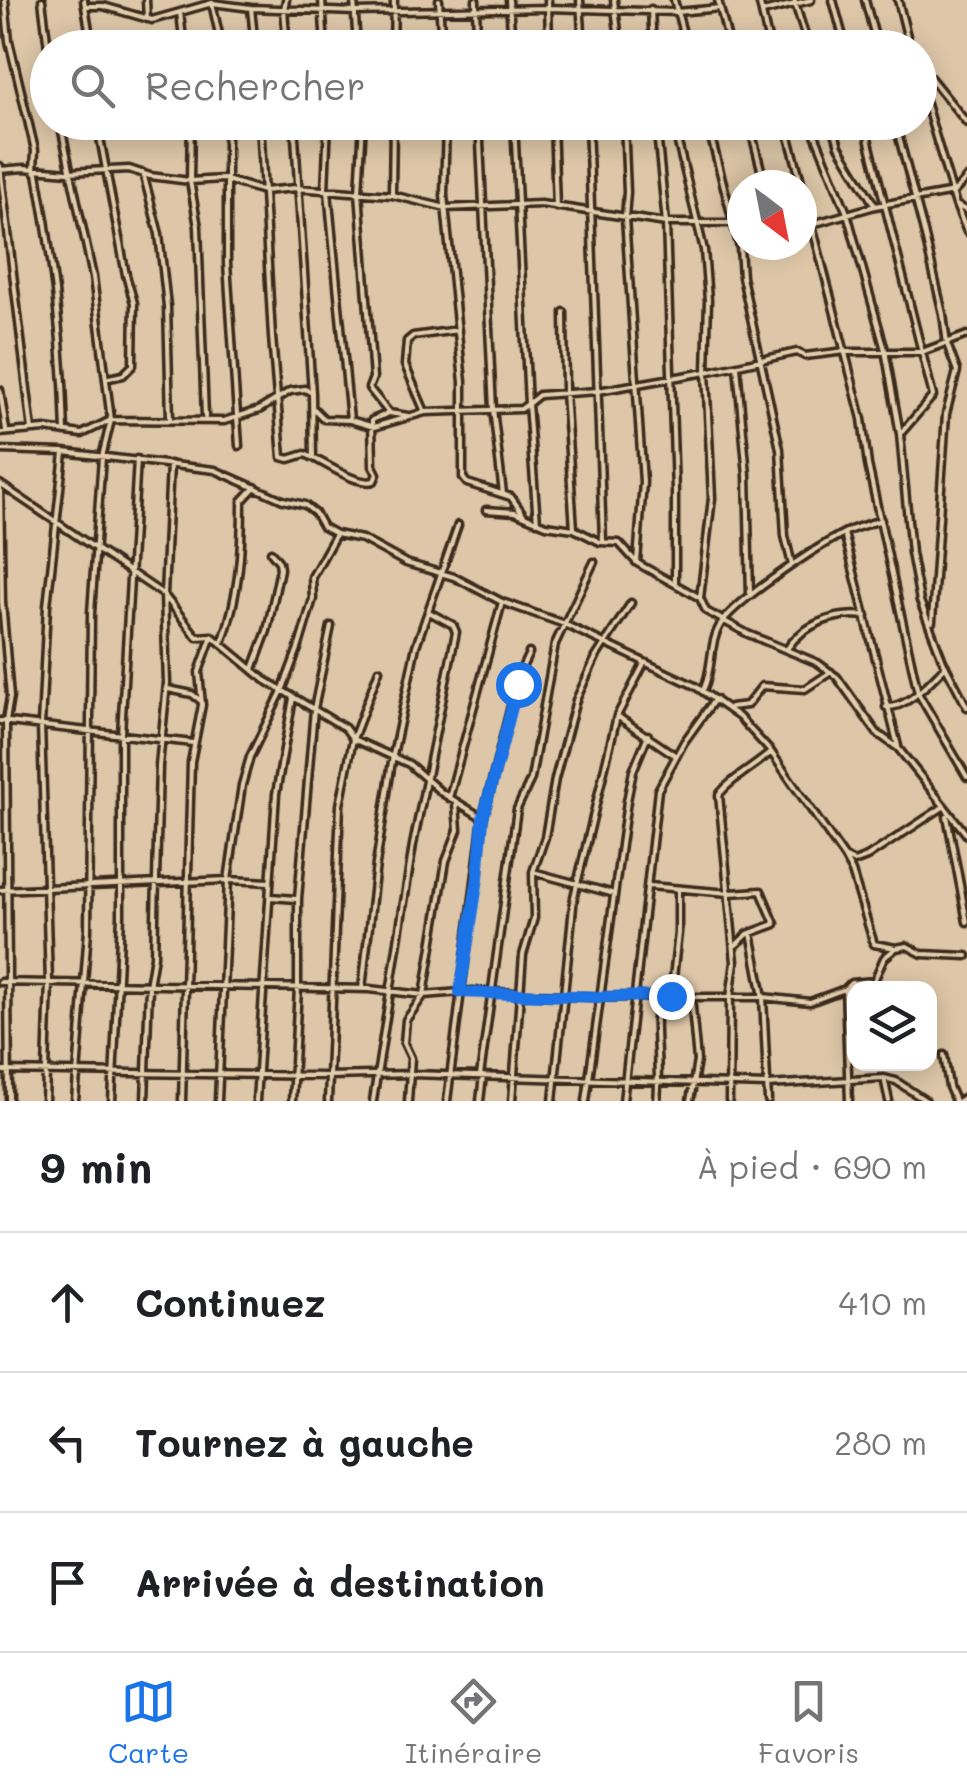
<!DOCTYPE html>
<html lang="fr">
<head>
<meta charset="utf-8">
<style>
	:root { --surface:#fff; --page:#f2f2f2; --text:#202124; --muted:#757577; --line:#e0e0e0; --accent:#1a73e8 }
	body { margin:0; font-family:Mali,sans-serif; background:var(--page); color:var(--text) }
	.controls { position:absolute; right:30px; bottom:30px; display:grid; overflow:hidden; border-radius:20px; box-shadow:0 5px 25px #0003 }
	.controls button { width:90px; height:90px; display:grid; place-items:center; padding:0; border:0; border-bottom:2px solid var(--line); background:var(--surface); color:var(--text); font:50px sans-serif }
	.compass { position:absolute; left:727px; top:170px; width:90px; height:90px; border-radius:50%; background:var(--surface); box-shadow:0 5px 25px #0003; rotate:148deg }
	.stop { position:absolute; width:30px; height:30px; margin:-22px; border:8px solid #1a73e8; border-radius:50%; background:#fff }
	.stop.end { background:#1a73e8; border-color:#fff; box-shadow:0 2px 10px #0008 }
	.list { margin:0; padding:0; list-style:none }
	h2 { display:flex; justify-content:space-between; align-items:center; height:130px; margin:0; padding:0 40px; font-size:42px }
	h2 small { font-size:32px; font-weight:400; color:var(--muted) }
	.list li { display:grid; grid-template-columns:65px 1fr auto; gap:30px; align-items:center; box-sizing:border-box; height:140px; padding:0 40px; border-top:2px solid var(--line) }
	.list b { display:block; font-size:38px; white-space:nowrap }
	.list em { font-size:32px; font-style:normal; color:var(--muted) }
	.icon { flex:none; width:55px; height:55px; fill:none; stroke:currentColor; stroke-width:2; stroke-linecap:round; stroke-linejoin:round }
	.map { position:relative; flex:none; width:967px; height:1101px; overflow:hidden }
	.search { position:absolute; background:var(--surface); box-shadow:0 5px 25px #0003; left:30px; right:30px; top:30px; height:110px; display:flex; align-items:center; gap:25px; box-sizing:border-box; padding:0 35px; border-radius:55px; color:var(--muted); font-size:38px }
	.sheet { height:550px; background:var(--surface) }
	nav { display:flex; justify-content:space-around; align-items:center; box-sizing:border-box; height:140px; border-top:2px solid var(--line); background:var(--surface); font-size:28px; color:var(--muted) }
	nav a { display:grid; justify-items:center; gap:5px }
	nav .on { color:var(--accent) }
	.map>svg:first-child { display:block }
	.lines { fill:none; stroke-linecap:round; stroke-linejoin:round }
	.street-casing { stroke:#3b2a1e; stroke-width:11 }
	.street { stroke:#e5ceae; stroke-width:4 }
	.route { stroke:#1a73e8; stroke-width:12 }
</style>
</head>
<body>
<div class="map">
<svg width="967" height="1101" viewBox="0 0 967 1101">
	<rect width="100%" height="100%" fill="#dec7a8"/>
	<filter id="ink" filterUnits="userSpaceOnUse"><feTurbulence type="fractalNoise" baseFrequency=".01" numOctaves="2"/><feDisplacementMap in="SourceGraphic" scale="20" xChannelSelector="R" yChannelSelector="G"/><feConvolveMatrix kernelMatrix="1 2 1 2 8 2 1 2 1" color-interpolation-filters="sRGB"/></filter>
	<g filter="url(#ink)">
		<g class="lines">
			<defs>
				<path id="street" d="M5,0l4,41 26,109 -1,20 3,3c16,86 26,172 28,259
					M42,0l6,48
					M84,0l8,48
					M146,0l1,19
					M286,0l-2,9 3,39
					M322,0l3,48
					M354,0l3,48
					M439,0l3,48
					M476,0l1,48
					M509,0l3,48
					M548,0l1,48
					M580,0l3,48
					M614,0l6,48
					M674,0l13,48
					M718,0l12,48
					M759,0l11,48
					M794,0l15,48
					M833,0l13,48
					M865,0l13,48
					M898,0l12,48
					M212,3l10,45
					M86,6h17l49,14 60,-17 39,5 104,4 194,-4 128,4 43,-4
					M251,8l4,40
					M651,9l2,39
					M180,12l4,36
					M763,12l48,-12
					M393,48l1,-48
					M920,65l47,58
					M920,84l36,121 11,27
					M60,122l33,155 18,143 -9,37 -11,156 -3,317 -13,171
					M97,122l29,153 8,28 -1,62 -10,10 -14,3
					M191,122l-1,59 8,46 7,190
					M227,122v141l12,183
					M260,122l12,215 10,120 7,2 16,-5c20,8 50,32 69,27l3,-7 -4,-8 -1,-46 17,-7 19,3
					M294,122l18,271 1,64
					M363,122l-4,70 14,186 -4,10 20,25
					M446,122l-2,73 19,187v96l4,5 44,14 12,17
					M479,122l14,287 10,85
					M553,122l3,85
					M588,122l15,419
					M624,122l3,70 -2,26 18,264 -6,80
					M656,122l10,101 9,268v91
					M707,122l33,126 2,29 38,172 5,87 7,29
					M749,122l16,63
					M785,122l17,63
					M810,122l37,91 38,137 15,84 11,119 9,48 23,60 24,46
					M832,122l7,24 36,60
					M864,122l69,274 -31,36
					M895,122l28,106 20,86 4,30 10,27 -11,43 -14,208
					M677,139l27,111 4,50 -2,72 6,126 -12,100
					M0,166l32,264
					M0,170l24,-2 44,4 61,-3 21,7 40,5 33,-2 40,12 33,-3 96,7 54,13 95,-4 125,19h76
					M143,173l16,61 8,72 3,113
					M802,186l60,233 6,46 50,228 49,84
					M325,190l3,-68
					M328,191l22,229 24,7 51,-15 96,-3 7,-5 -14,-282
					M392,193l1,-71
					M956,205l11,6
					M802,227l73,-21 79,-14 13,-14
					M564,312l1,80 9,137
					M846,352h76l45,-17
					M737,366l10,109 3,120
					M0,390l6,40
					M314,409l10,10 26,1
					M425,412l-20,-47 2,-24 6,-5 45,-6
					M0,433l45,-4 37,5 29,-14 113,1 35,-11 31,-19 15,-2 7,4
					M0,450l64,2 151,18 68,30 22,5 10,8 8,14 13,7 26,5 44,24 48,14 48,25 60,21 133,63 44,31 32,35 73,105 10,5 13,-5 76,-50
					M0,484l2,118 8,95 -4,24 3,380
					M0,484l164,111 33,42 15,-1 53,44 80,48 8,11 56,25 33,29 41,25
					M486,510l29,2 31,13 28,4 26,13 19,1 18,20 63,35 6,13 42,23 70,29 19,14 40,56 21,15 69,87
					M537,522l-9,-118 11,-9 59,-4 108,-19 91,-20 8,4 41,-5
					M844,533l54,213
					M222,643c17,-47 20,-92 20,-142l13,-14
					M787,649c17,-26 51,-37 79,-33
					M253,669l14,-38 13,-62 -1,-7 -8,-10
					M704,688c10,-22 4,-47 19,-67 17,-23 94,-74 121,-88 11,-6 25,-9 37,-13
					M168,689l24,5 9,7
					M730,707l17,-2 15,-19 43,3 26,-17
					M886,707c23,1 44,-26 60,-41
					M617,716l59,40
					M0,721l193,22
					M449,798l53,-196
					M947,816l20,106
					M844,857l8,15 22,72 22,4
					M533,872l78,21
					M649,886l80,7 32,-2 14,33 -27,10 -12,11
					M0,890l228,-10 42,2
					M271,897l25,2
					M751,933l12,64 5,104
					M0,982l369,7 55,6 49,-4 126,6h164l47,5 35,-13 6,-6 23,-2 10,-23 12,-10 11,-2 15,8 45,2
					M362,989l14,-125 17,-109 23,-109 42,-121
					M845,989l4,112
					M671,996l7,-63v-44
					M944,1055l5,32 6,14
					M0,1071l329,5 83,-2 355,11 117,-7 12,3 30,20
					M480,1076l37,-267 14,-30 24,-135 39,-82
					M884,1078l5,23
					M45,1101l4,-119 -8,-257 6,-119 17,-153
					M112,1101l9,-185v-182l16,-275
					M145,1101l4,-115 5,-30 5,-190 8,-83 -3,-88 6,-131
					M182,1101l9,-339 11,-57 -3,-33 13,-36
					M218,1101l10,-221 14,-95 8,-28 32,-66 17,-45 14,-47 -1,-22 24,-43
					M256,1101l20,-307 17,-96
					M292,1101l6,-113v-89l16,-190 17,-83
					M328,1101l12,-296 13,-66 26,-69
					M373,1101l40,-256 43,-213 -3,-7 -24,-13
					M408,1101l3,-43 -7,-15 2,-23 18,-25 22,-134 12,-31 -2,-26
					M447,1101l36,-283 36,-144 10,-21
					M480,1101l3,-25
					M512,1101l11,-146 11,-37 -1,-46 12,-35 10,-58 21,-79 20,-43 35,-54
					M553,1101l21,-204 43,-181 27,-52
					M586,1101l41,-300 6,-30 15,-36
					M623,1101l35,-311 26,-48 31,-43
					M657,1101c4,-36 -5,-69 1,-104
					M690,1101l7,-40 -6,-64
					M729,1101l1,-103 5,-36 -16,-167c10,-15 37,-29 52,-43
					M959,1101l8,-5"/>
			</defs>
			<!-- street casing -->
			<use href="#street" class="street-casing"/>
			<!-- street -->
			<use href="#street" class="street"/>
		</g>
	</g>
	<g class="lines" filter="url(#ink)">
		<!-- route -->
		<path class="route" d="M518,684l-35,134 -5,60 -18,114 139,5 72,-1"/>
	</g>
</svg>
<div class="controls">
<button><svg class="icon" aria-label="layers" viewBox="0 0 24 24"><path d="M12 4l9 5-9 5-9-5zM3 14l9 5 9-5"/></svg></button>
</div>
<svg class="compass" viewBox="-18 -18 36 36"><path d="M0-13l5 13h-10z" fill="#e53935"/><path d="M0 13l5-13h-10z" fill="#757577"/></svg>
<div class="stop" style="left:518px;top:684px"></div>
<div class="stop end" style="left:671px;top:996px"></div>
<div class="search"><svg class="icon" aria-label="search" viewBox="0 0 24 24"><circle cx="10" cy="10" r="6"/><path d="M15 15l6 6"/></svg>Rechercher</div>
</div>
<section class="sheet">
<h2>9 min<small>À pied · 690 m</small></h2>
<ul class="list">
<li><svg class="icon" aria-label="ahead" viewBox="0 0 24 24"><path d="M12 20V5M6 11l6-6 6 6"/></svg><div><b>Continuez</b></div><em>410 m</em></li>
<li><svg class="icon" aria-label="left" viewBox="0 0 24 24"><path d="M17 20v-9H6M10 6l-5 5 5 5"/></svg><div><b>Tournez à gauche</b></div><em>280 m</em></li>
<li><svg class="icon" aria-label="arrive" viewBox="0 0 24 24"><path d="M6 21V4h12l-3 4 3 4H6"/></svg><div><b>Arrivée à destination</b></div></li>
</ul>
</section>
<nav>
<a class="on"><svg class="icon" aria-label="map" viewBox="0 0 24 24"><path d="M3 6l6-2 6 2 6-2v14l-6 2-6-2-6 2zM9 4v14M15 6v14"/></svg>Carte</a>
<a><svg class="icon" aria-label="directions" viewBox="0 0 24 24"><path d="M12 3l9 9-9 9-9-9zM9 14v-3h6M13 9l2 2-2 2"/></svg>Itinéraire</a>
<a><svg class="icon" aria-label="saved" viewBox="0 0 24 24"><path d="M7 4h10v16l-5-4-5 4z"/></svg>Favoris</a>
</nav>
</body>
</html>
